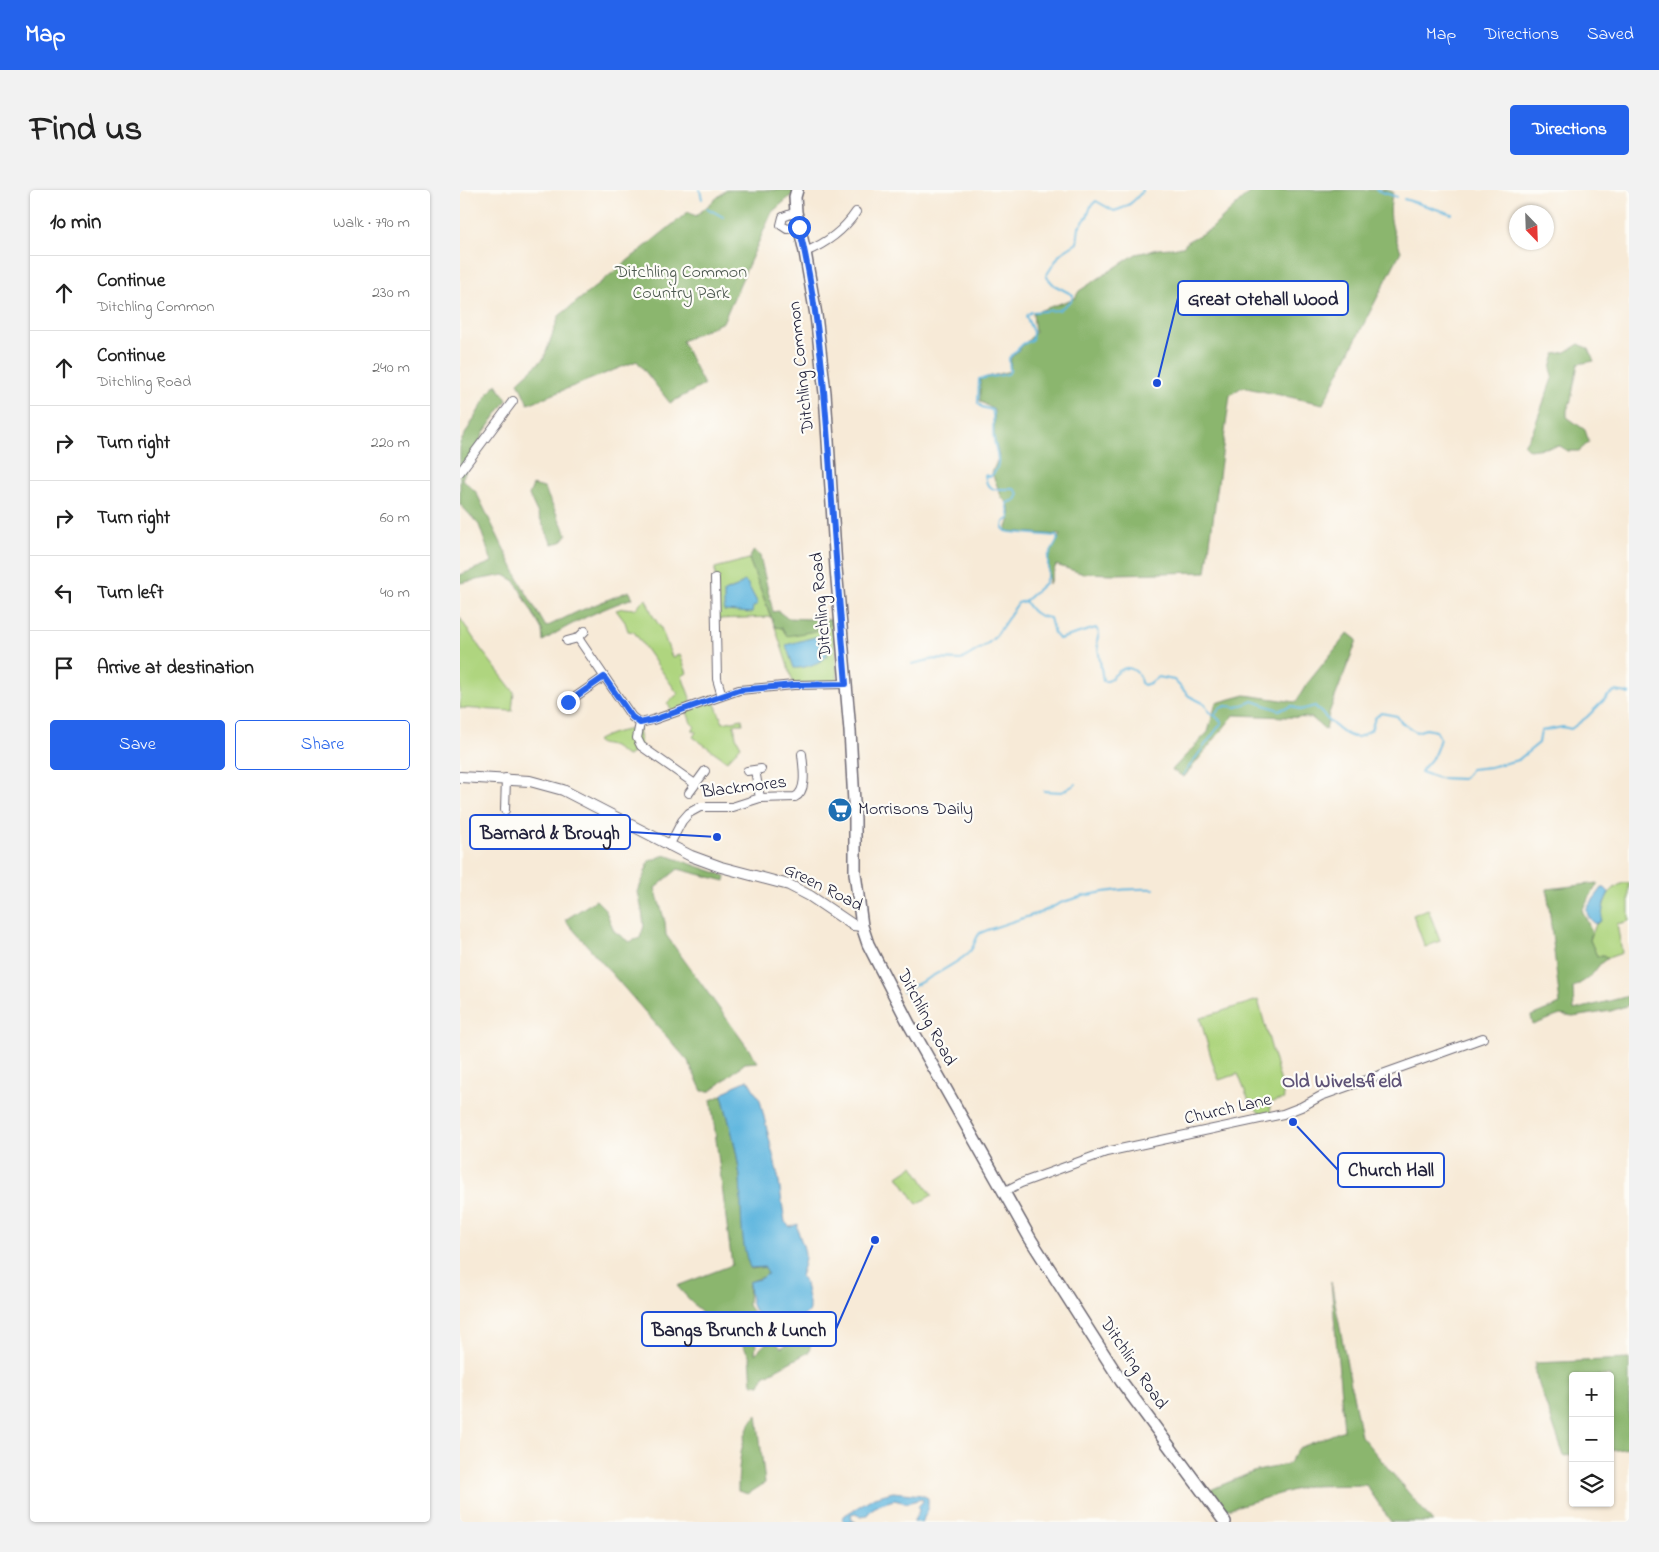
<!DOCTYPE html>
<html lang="en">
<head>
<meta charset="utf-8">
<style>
	:root { --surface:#fff; --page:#f2f2f2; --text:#222; --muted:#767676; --line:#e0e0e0; --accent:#2563eb }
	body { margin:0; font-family:"Indie Flower",sans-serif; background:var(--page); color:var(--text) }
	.controls { position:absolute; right:15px; bottom:15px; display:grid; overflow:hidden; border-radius:5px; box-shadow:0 1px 4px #0004 }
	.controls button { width:45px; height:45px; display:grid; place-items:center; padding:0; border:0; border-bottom:1px solid var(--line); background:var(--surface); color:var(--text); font:25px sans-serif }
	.compass { position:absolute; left:1049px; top:15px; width:45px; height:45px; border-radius:50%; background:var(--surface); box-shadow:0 1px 4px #0004; rotate:157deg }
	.stop { position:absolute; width:15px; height:15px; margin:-11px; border:4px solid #2563eb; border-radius:50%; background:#fff }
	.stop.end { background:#2563eb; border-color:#fff; box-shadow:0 1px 5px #0008 }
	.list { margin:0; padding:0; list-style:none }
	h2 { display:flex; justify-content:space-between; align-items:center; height:65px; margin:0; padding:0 20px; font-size:21px }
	h2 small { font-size:16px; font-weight:400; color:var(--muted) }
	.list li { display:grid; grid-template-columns:32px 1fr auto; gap:15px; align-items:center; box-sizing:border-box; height:75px; padding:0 20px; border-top:1px solid var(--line) }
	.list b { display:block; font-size:19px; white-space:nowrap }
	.list p { margin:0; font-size:16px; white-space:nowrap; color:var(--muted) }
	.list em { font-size:16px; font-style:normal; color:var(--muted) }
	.actions { display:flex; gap:10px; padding:15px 20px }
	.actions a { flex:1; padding:11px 0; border:1px solid var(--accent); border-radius:5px; text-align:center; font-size:18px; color:var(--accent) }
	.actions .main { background:var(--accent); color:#fff }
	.icon { flex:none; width:28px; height:28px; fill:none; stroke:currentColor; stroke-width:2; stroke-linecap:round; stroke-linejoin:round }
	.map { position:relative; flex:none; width:1169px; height:1332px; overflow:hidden; border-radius:5px }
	header { display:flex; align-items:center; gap:30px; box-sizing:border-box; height:70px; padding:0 25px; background:var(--accent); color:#fff }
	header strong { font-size:24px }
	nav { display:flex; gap:28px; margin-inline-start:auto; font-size:18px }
	.intro { display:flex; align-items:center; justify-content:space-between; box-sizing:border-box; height:120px; padding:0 30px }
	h1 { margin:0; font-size:35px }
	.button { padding:12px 22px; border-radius:5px; background:var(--accent); color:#fff; font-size:18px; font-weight:700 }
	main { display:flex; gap:30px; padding:0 30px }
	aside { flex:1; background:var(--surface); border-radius:5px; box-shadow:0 1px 4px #0004 }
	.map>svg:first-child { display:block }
	.green { fill:#afd57f; stroke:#687c5d; fill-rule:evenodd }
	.forest { fill:#8bb66e; stroke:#566c54 }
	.water { fill:#62b7df; stroke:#426c8d }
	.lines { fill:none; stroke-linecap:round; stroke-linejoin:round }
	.stream { stroke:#62b7df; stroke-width:2 }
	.minor-casing { stroke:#6d6872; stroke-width:10 }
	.tertiary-casing { stroke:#6d6872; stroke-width:12 }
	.secondary-casing { stroke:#6d6872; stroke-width:14 }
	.minor { stroke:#fff; stroke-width:8 }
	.tertiary { stroke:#fff; stroke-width:10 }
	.secondary { stroke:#fff; stroke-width:11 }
	.route { stroke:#2563eb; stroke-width:6 }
	.labels { text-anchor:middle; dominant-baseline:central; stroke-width:4.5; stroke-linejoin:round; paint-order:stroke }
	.park-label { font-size:18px; fill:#4c584f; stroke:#fdfcf7 }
	.street-label { font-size:18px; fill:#22223b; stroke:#fdfcf7 }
	.poi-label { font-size:18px; fill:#22223b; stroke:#fdfcf7; text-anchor:start }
	.quarter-label { font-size:20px; font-weight:bold; fill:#5e5377; stroke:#fdfcf7 }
	.leader { fill:none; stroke:#1d4ed8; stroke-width:2 }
	.callout-dot { fill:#1d4ed8; stroke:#fdfcf7; stroke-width:2 }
	.callout { fill:#fdfcf7; stroke:#1d4ed8; stroke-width:2 }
	.callout-label { font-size:19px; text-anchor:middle; font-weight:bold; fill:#22223b }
</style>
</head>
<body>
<header>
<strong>Map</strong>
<nav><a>Map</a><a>Directions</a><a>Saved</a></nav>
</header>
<div class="intro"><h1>Find us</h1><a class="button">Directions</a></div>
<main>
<aside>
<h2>10 min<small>Walk · 790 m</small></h2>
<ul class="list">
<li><svg class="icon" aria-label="ahead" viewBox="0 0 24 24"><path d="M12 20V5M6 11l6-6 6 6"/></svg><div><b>Continue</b><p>Ditchling Common</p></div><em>230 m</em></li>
<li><svg class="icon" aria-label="ahead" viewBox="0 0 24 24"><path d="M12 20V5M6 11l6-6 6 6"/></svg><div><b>Continue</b><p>Ditchling Road</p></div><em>240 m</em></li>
<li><svg class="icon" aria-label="right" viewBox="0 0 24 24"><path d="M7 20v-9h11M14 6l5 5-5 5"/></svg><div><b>Turn right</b></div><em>220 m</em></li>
<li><svg class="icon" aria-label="right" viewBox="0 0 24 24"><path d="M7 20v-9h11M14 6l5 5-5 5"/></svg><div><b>Turn right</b></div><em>60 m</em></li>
<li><svg class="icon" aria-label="left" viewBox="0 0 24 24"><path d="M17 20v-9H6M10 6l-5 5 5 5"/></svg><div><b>Turn left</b></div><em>40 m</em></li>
<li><svg class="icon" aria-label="arrive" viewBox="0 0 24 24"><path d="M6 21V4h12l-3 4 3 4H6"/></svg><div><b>Arrive at destination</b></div></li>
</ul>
<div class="actions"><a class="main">Save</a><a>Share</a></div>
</aside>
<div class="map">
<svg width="1169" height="1332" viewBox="0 0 1169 1332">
	<rect width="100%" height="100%" fill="#fdfcf7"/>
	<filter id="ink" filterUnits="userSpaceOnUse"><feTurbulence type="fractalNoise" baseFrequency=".02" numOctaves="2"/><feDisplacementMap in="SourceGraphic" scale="10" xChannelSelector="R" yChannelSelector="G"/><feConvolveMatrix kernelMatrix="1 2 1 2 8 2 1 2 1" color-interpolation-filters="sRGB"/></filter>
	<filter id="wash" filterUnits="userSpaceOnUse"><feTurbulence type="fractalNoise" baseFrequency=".0096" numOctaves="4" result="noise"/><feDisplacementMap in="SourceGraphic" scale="20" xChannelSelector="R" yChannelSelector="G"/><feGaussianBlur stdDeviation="1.12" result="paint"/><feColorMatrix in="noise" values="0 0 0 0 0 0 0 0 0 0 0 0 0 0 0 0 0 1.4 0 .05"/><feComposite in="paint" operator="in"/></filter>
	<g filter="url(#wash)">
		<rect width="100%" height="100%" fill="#f7ead7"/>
		<!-- green -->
		<path class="green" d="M289,369l22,58 -55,2 -1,-51zM287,393l10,19 -4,5 -29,-15z
			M186,409l7,17 8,12 11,29 8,-2 7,18 -5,3 11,30 20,-7 10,24 19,-4 1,5h-9l2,13 5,9 -14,15 -34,-24 3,-5 -4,-2 3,-3 -4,-4 -5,-14 -12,4 -7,-10 11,-9 -44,-62 -6,-1 -3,-9 -9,-12 7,-2 13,1 5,-7z
			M0,428l20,30 34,44 -2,19 -52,-3z
			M373,430l5,64 -44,1 -19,-58 52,2z
			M178,539l3,17 -13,10c-6,-1 -9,-7 -15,-9 -7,-3 -12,-1 -17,-6 14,-8 26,-11 42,-12z
			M1163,693h6v38l-12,3 5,29 -14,5 -5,-3 -6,1 -7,-16 6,-16 3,-1c6,-19 4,-31 24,-40z
			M968,719l12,32 -15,6 -12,-32z
			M798,810l22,79 4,20 -15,4 2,10 -10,2 -12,-14 -11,-27 -19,6 -6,-16 -13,-46z
			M453,976l19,29 -15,9 -19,-28z"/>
		<!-- forest -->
		<path class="forest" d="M266,0h78l-12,5 -20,17 -49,110 -41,19 22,44 -34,18 -33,-42 -109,43 -10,-22 26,-24 15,-42 129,-104 8,4z
			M792,0h134l7,2c-6,22 -1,38 8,59l-78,153 -81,-17 -12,8 -24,177 -91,2 -34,-1 -25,-8 -7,19 -1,-27 12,-22 -54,-4 5,-16 -3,-12 -6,-5 -10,-25 7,-17 -5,-18v-28l-14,-9v-22l30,-8 1,-13 24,-25 -2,-20 42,-15 4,-7 57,-37 22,-5 25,-2 5,-6 23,-12z
			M1119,154l10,5 5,12 -16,3 -7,36 -4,10v7l18,13 4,12 -10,9h-11l-8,-5 -31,4 -5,-5 9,-14 20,-55 -2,-8 4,-14 11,-2z
			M36,194l11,16 -23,32 -22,47 14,13 45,92 25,43 31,-15 52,-21 4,7c-32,11 -62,25 -90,43l-1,-11 -27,-49 -11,-6 -44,8v-8l32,-13 -13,-37 -18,-20 -1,1v-63l28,-49z
			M73,295l11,3 23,47 -6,7 -9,2 -23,-49z
			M294,360l6,6 13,56 5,-1 9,7 46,2 -6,9 -40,7 -5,-8 -7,-1 -26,-68z
			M888,443l9,7 -28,73 -3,17 -14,-12 -78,-3 -50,62 -12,-7 36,-38 8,-29 29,-8 51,7 10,-17z
			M205,665l61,21 -1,5 -47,-12 -23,19 10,34 1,13 92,127 -13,1 -34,28h-9l-14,-30 -123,-141 31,-20 9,9 9,22 15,11 11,-4 4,-12 -2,-15 -4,-19 11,-31z
			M1138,693l-16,27 10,22 -2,8 7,16 6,-1 5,3 -7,5 -11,14 -17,11 1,22 55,-14v9l-18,6 -38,6 -13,-2 -27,10 -2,-9 29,-12 -13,-115z
			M262,905c7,27 15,54 18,83 3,30 0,63 11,91l15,-2 2,8 -19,7 -1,23 10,15 -3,34 17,-17 9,11 33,-20 -5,24 -45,24 -4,9 -8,-1 -2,-27 -14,-23 -26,-12 -33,-36 55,-21 -21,-165z
			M871,1092l30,154 72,86h-42l-25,-37 -59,1 -90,26 -14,-19 50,-21 35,-8 11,-16 45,-18z
			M1169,1169v89l-19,3v-75h-37v79l-9,1 -29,-83v-10z
			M297,1225l8,68 -17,11 -10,-3c0,-21 3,-62 19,-76z"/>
		<!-- water -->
		<path class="water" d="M284,391l3,2 10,19v3l-4,2 -1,6 -28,-2v-19l13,-5z
			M362,445l4,2 1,19c-6,7 -24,13 -33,12l-8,-23z
			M1142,698h3l4,4 -5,11 -3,18 -5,3c-6,-4 -10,-9 -9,-16z
			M288,890l12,20 18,76 7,46 5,5 8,-3c-2,10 7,20 7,32 0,6 -3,14 -5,20l4,3 5,24v8c-4,6 -11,6 -18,7 -33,7 -41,-4 -42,-36l10,-3 9,-5 -3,-7 -15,1c-11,-28 -8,-61 -10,-91 -3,-28 -11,-55 -18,-82l12,-9z
			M433,1302l29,3 6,3v11l-6,13h-9l6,-11 -1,-4 5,-6 -1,-2 -16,4 -12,-3 -13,4 -9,5 -5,6 -6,1 -5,-3 -5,1 1,6 4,2h-11l-3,-3 3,-4 29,-18z"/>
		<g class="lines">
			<!-- stream -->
			<path class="stream" d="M240,0l2,9
				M916,0l21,7
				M944,9l48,15
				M247,18l16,9
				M565,411c7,12 12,15 25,17l4,15 5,6 37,-11 3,5 -2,8 6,40h5c4,-3 8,-8 13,-11 9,-6 20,3 20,13l3,2 6,-2 8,-6 16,3 15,16 16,8 4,8 5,3 6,-7 6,-2 11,1 16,-6 26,9 13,-4 8,4 15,-4c8,9 29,32 42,31 5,0 10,-5 14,-7l4,-12 6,-5 16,3 5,7 14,9 10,-3 10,2 4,7c-2,7 -4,15 -8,20 -4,6 -8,8 -11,14l18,6 24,1 8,-10 19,-2 28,-7 21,-17 2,-12 22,-4 8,2 16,-12 21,-21 7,-5 12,2 2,1
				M452,474l22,-5 27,1 25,-15 10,-9 22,-33 7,-2 20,-18 3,-9v-17l10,-18 -2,-3 -46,-4 -4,-1 -3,-3 1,-6 6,-4 -3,-15 9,-3 3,-6 -5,-5h-21l-6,-5 -2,-9 5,2c14,-12 6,-23 4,-38 -2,-9 1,-19 -2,-29l-10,-3 -4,-4 1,-24 29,-5 2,-3 -1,-13 14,-14 9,-4 1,-8 -7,-16 5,-4 28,-2 12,-9 2,-6 -19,-10 -8,-9 14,-22 17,-11 2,-16 8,-10 4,-11 5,-5 18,10c14,-4 21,-10 29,-21
				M723,585l39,-53 -8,-7
				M584,601l18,1 14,-8
				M443,802c14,-8 61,-31 68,-42 4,-5 4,-12 9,-17 20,-8 41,-14 62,-21 7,-3 14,-7 21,-10 30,-10 59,-14 91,-13"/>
		</g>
	</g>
	<g filter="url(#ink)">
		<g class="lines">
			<defs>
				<path id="minor" d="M336,22l-13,5 -2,8 6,4 12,-2
					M345,62c20,-8 39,-22 51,-40
					M0,282l53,-71
					M255,388l2,101 5,17
					M118,448l54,79 8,6 -3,15 4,8 54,38
					M107,451l11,-3 7,-7
					M108,512l36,-25
					M180,533l13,-3 86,-30 55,-5 52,-1
					M295,580l5,28
					M287,581l14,-2
					M229,603l16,-22
					M45,620l1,-32
					M209,656l13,-25 7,-8 11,-6h32l28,-9 35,-1c13,-6 8,-31 7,-43
					M545,1001l16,-8 85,-31 177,-38 18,-7 20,-11 162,-58"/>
				<path id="tertiary" d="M0,587l70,4 33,9 128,66 30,11 68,18 21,11 43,29 9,1"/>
				<path id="secondary" d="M337,0l-2,7 1,15 9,40 11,63 9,78 11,175 14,163 5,89v53l7,53 6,18 41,80 122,216 90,141 104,141"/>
			</defs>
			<!-- minor casing -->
			<use href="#minor" class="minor-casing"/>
			<!-- tertiary casing -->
			<use href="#tertiary" class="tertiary-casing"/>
			<!-- secondary casing -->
			<use href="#secondary" class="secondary-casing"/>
			<!-- minor -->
			<use href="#minor" class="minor"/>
			<!-- tertiary -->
			<use href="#tertiary" class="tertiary"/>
			<!-- secondary -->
			<use href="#secondary" class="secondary"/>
		</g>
	</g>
	<g class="lines" filter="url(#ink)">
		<!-- route -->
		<path class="route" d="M108,512l36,-25 28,40 8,6 13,-3 86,-30 55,-5 52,-1c-5,-61 -10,-122 -14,-182 -6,-92 -11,-185 -33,-275"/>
	</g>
	<!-- icons -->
	<defs>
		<symbol id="supermarket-disc" viewBox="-11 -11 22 22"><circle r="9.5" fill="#1f6fb2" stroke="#fdfcf7"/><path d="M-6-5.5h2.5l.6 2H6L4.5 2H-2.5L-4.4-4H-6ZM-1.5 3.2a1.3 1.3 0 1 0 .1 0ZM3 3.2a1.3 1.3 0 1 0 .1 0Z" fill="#fff"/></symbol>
	</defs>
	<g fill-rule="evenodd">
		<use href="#supermarket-disc" x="366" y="606" width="28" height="28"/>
	</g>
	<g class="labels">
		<!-- park labels -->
		<g class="park-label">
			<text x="221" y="83">Ditchling Common<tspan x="221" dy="21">Country Park</tspan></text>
		</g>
		<!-- street labels -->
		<g class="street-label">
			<text transform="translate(342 177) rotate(-96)">Ditchling Common</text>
			<text transform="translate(362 415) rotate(-95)">Ditchling Road</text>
			<text transform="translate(284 598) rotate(-7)">Blackmores</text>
			<text transform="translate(363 698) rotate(27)">Green Road</text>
			<text transform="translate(466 828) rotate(62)">Ditchling Road</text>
			<text transform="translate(768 920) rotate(-13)">Church Lane</text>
			<text transform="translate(673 1174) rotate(56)">Ditchling Road</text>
		</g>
		<!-- poi labels -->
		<g class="poi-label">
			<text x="398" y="620">Morrisons Daily</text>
		</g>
		<!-- quarter labels -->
		<g class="quarter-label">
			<text x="882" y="892">Old Wivelsfield</text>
		</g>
	</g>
	<!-- callouts -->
	<path class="leader" d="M697 193L718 108M257 647L170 642M833 932L878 980M415 1050L376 1139"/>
	<g class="callout-dot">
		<circle cx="697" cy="193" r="5"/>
		<circle cx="257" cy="647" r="5"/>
		<circle cx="833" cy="932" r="5"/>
		<circle cx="415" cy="1050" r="5"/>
	</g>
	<g class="callout">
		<rect x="718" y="91" width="170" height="34" rx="5"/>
		<rect x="10" y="625" width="160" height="34" rx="5"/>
		<rect x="878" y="963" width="106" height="34" rx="5"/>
		<rect x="182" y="1122" width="194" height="34" rx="5"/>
	</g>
	<g class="callout-label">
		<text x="803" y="115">Great Otehall Wood</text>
		<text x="90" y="649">Barnard &amp; Brough</text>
		<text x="931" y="986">Church Hall</text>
		<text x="279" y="1146">Bangs Brunch &amp; Lunch</text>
	</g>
</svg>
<div class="controls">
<button>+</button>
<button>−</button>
<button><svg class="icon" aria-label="layers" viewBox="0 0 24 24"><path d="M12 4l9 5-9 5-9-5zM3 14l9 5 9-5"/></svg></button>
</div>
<svg class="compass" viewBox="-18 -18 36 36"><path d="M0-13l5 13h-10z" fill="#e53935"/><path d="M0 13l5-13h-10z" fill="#767676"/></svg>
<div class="stop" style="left:339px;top:37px"></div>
<div class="stop end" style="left:108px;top:512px"></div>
</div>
</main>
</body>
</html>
